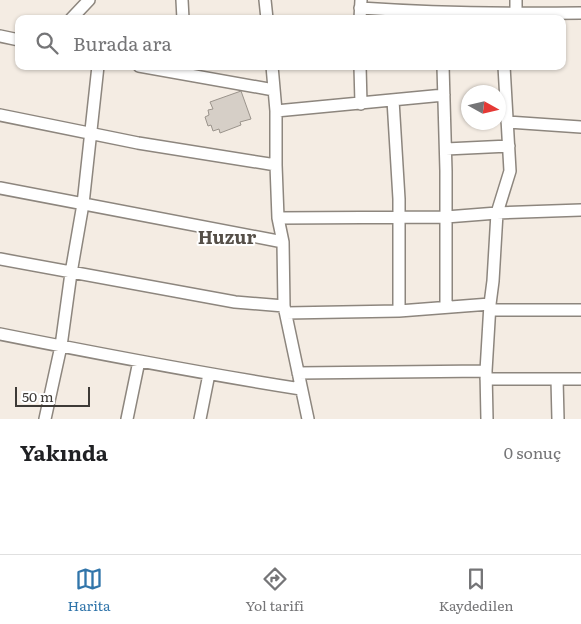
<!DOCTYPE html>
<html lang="tr">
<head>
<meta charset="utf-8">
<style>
	:root { --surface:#fff; --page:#f6f6f6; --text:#202124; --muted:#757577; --line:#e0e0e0; --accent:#3175aa }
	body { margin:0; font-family:Literata,serif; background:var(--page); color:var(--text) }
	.compass { position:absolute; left:461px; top:85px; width:45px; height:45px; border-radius:50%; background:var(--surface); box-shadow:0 1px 4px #0004; rotate:98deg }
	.scale { position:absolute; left:15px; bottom:12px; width:75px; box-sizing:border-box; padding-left:5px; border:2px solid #3d3a36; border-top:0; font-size:14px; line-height:18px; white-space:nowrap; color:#3d3a36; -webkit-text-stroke:4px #fff; paint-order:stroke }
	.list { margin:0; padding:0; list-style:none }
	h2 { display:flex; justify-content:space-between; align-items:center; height:65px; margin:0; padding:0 20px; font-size:21px }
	h2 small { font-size:16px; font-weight:400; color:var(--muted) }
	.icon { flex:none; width:28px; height:28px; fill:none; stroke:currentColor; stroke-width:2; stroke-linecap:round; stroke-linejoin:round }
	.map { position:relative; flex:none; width:581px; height:419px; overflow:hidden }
	.search { position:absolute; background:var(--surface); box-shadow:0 1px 4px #0004; left:15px; right:15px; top:15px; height:55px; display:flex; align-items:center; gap:12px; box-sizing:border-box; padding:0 18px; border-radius:10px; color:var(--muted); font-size:19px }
	.sheet { height:135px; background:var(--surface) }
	nav { display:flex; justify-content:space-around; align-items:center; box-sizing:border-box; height:70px; border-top:1px solid var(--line); background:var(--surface); font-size:14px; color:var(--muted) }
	nav a { display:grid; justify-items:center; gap:2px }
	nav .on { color:var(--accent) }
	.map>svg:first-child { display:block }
	.building { fill:#d6cfc7; stroke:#9b948c }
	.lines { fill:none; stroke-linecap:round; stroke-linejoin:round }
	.minor-casing { stroke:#8d867e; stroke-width:14 }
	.minor { stroke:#fff; stroke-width:11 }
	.labels { text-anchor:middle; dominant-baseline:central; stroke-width:4; stroke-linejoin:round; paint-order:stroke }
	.district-label { font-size:18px; font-weight:bold; fill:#554f48; stroke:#fff }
</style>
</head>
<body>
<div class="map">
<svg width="581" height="419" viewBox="0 0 581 419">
	<rect width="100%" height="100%" fill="#f4ece3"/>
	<!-- building -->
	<path class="building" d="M241,91l10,28 -11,3 1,3 -21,8 -1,-4 -6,2 -2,-6 -3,1 -3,-9 4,-2 -1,-5 5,-1 -3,-7z"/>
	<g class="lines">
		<defs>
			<path id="minor" d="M182,0l1,19
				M265,0l2,19
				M360,8c74,5 147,6 221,5
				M516,14v-14
				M71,19l18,-19
				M360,19l1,-19
				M0,36l19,4
				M139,66l135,24
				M272,66l4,45v54l2,53 5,24 1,64 24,113
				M360,66l1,38
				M443,66l3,105v136
				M393,100l6,99v112
				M276,111l168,-16
				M0,115l138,28 138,22
				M507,122l74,5
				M446,149l63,-3
				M0,188l283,54
				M278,218l168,-1 51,-4 84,-3
				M0,259l235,43 49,4
				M490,310h91
				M286,313l113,-2 91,-7 3,-23 4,-68 13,-42 -6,-105
				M0,334c100,20 200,39 301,55
				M298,373l188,-2
				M486,379h95
				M557,379l1,40
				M45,419l16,-73 10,-73 12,-69 15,-138
				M127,419l12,-58
				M200,419l9,-45
				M487,419l-1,-48 4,-67"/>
		</defs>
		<!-- minor casing -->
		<use href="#minor" class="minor-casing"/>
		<!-- minor -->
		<use href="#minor" class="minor"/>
	</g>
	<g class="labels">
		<!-- district labels -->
		<g class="district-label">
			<text x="227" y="236">Huzur</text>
		</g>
	</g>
</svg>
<svg class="compass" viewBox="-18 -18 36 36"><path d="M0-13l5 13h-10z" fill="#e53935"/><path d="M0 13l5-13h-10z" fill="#757577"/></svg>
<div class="scale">50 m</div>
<div class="search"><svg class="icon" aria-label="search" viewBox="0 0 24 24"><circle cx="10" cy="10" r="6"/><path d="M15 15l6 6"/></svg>Burada ara</div>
</div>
<section class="sheet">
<h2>Yakında<small>0 sonuç</small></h2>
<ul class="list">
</ul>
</section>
<nav>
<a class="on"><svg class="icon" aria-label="map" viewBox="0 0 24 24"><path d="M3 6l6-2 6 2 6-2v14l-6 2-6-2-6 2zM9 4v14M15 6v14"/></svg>Harita</a>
<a><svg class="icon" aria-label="directions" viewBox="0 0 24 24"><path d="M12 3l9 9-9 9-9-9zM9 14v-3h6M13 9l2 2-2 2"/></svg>Yol tarifi</a>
<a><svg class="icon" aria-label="saved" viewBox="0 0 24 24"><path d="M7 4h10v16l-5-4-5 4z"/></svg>Kaydedilen</a>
</nav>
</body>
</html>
